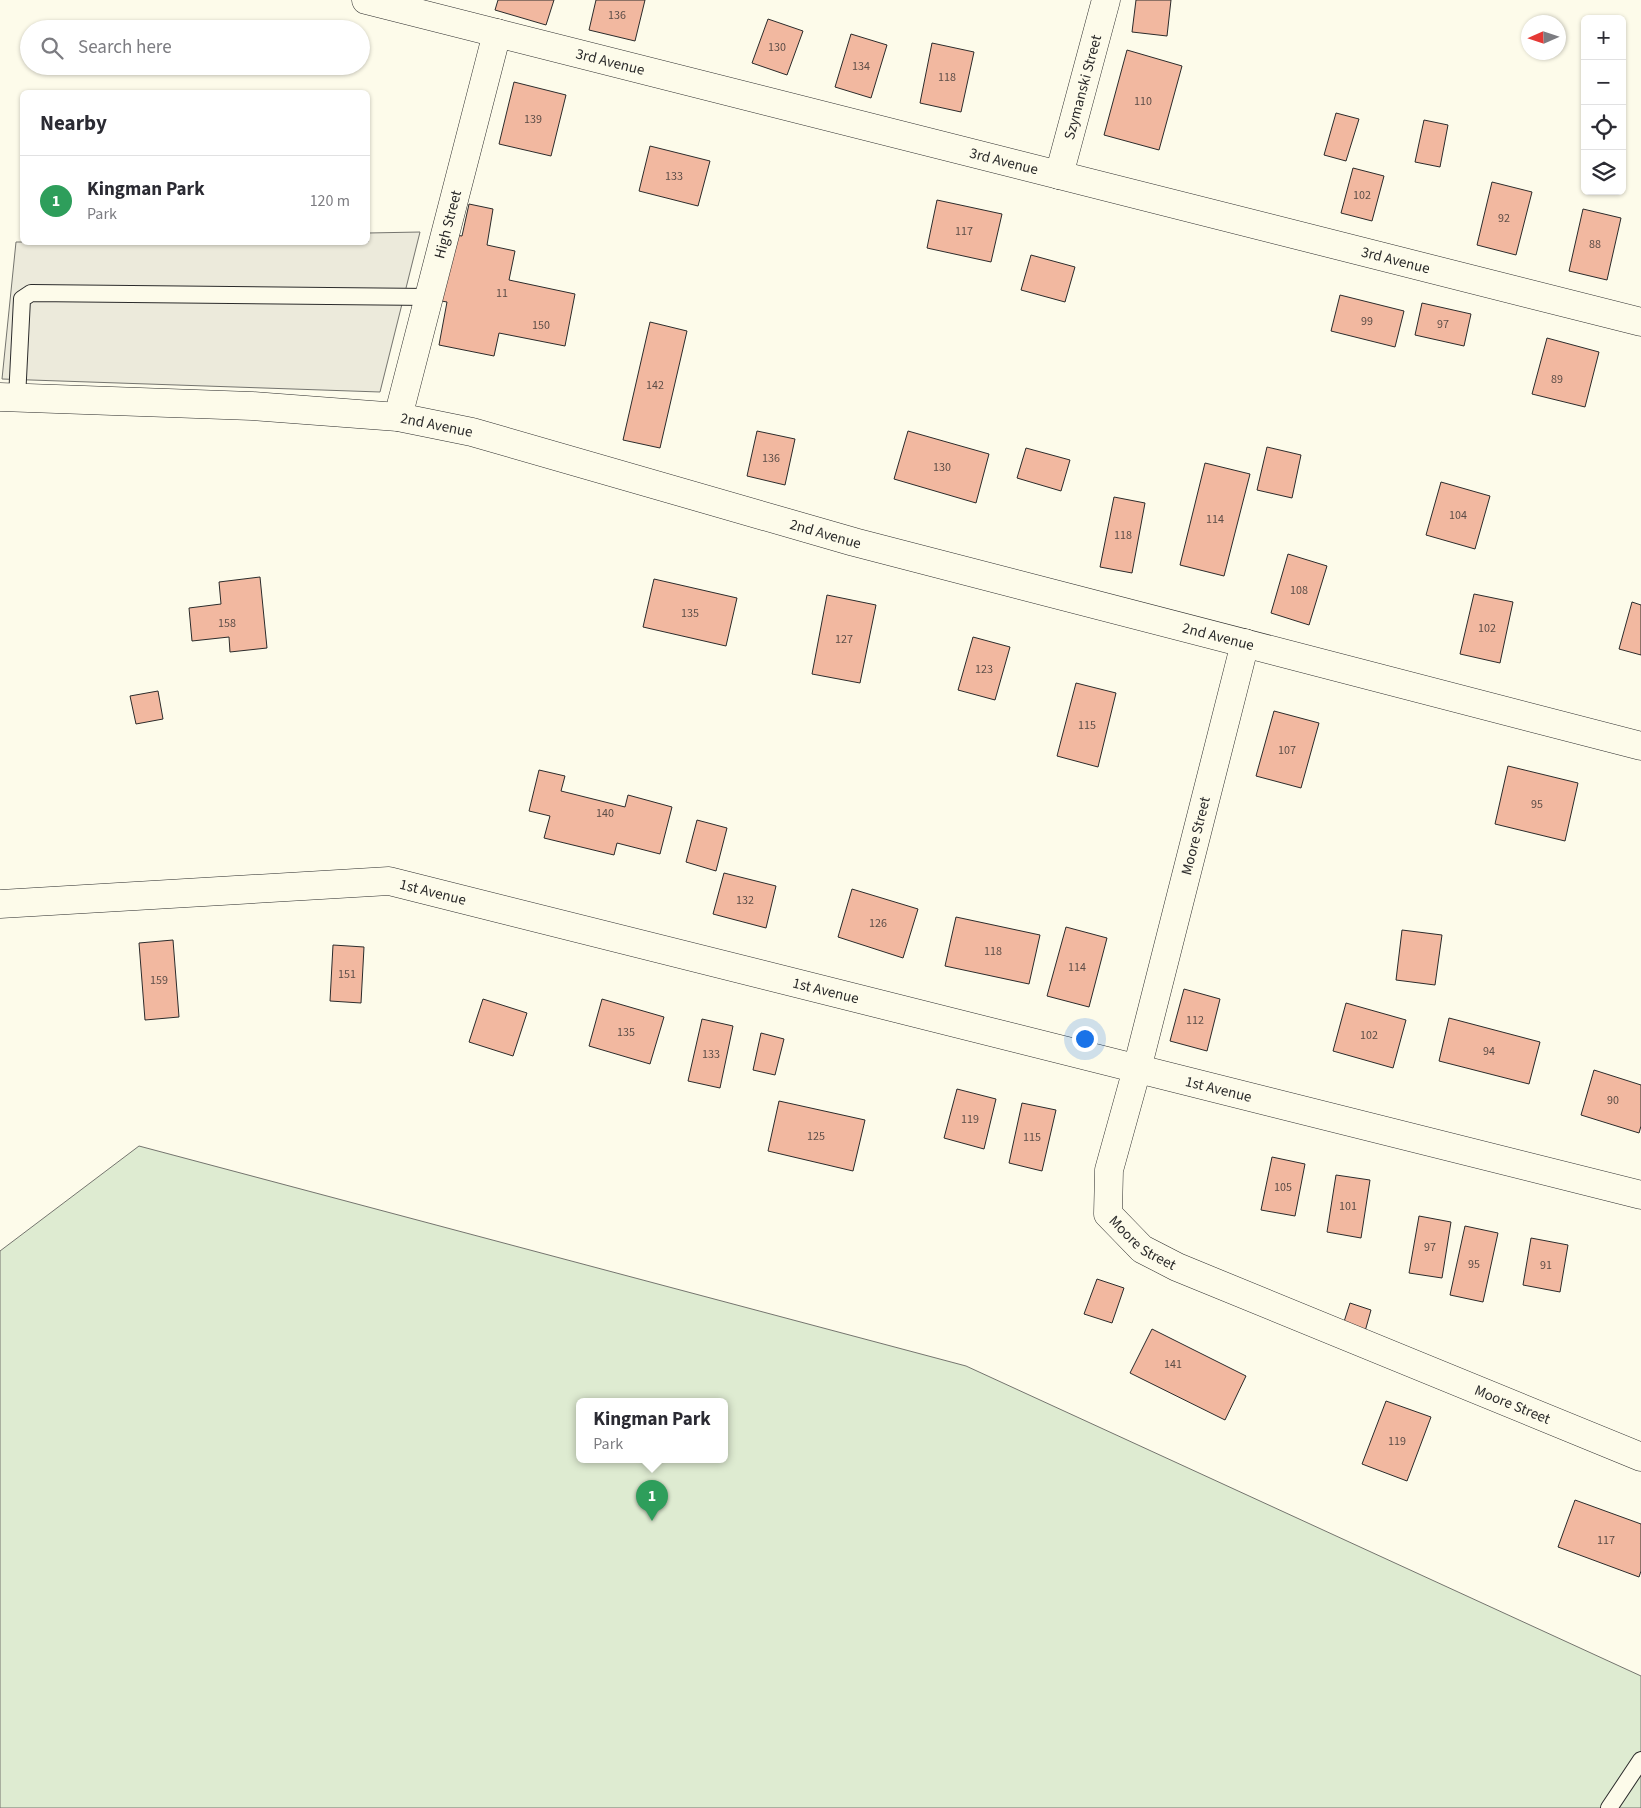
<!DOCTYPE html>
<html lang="en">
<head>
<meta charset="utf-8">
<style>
	:root { --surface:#fff; --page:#f2f2f3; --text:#2b2b33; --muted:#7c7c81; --line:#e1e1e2; --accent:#0b8043 }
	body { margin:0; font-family:"Source Sans 3",sans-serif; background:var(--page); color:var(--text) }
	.controls { position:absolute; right:15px; top:15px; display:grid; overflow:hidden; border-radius:8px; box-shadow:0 1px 4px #0004 }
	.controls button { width:45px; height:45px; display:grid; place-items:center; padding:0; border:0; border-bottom:1px solid var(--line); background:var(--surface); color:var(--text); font:25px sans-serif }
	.compass { position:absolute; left:1521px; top:15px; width:45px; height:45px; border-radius:50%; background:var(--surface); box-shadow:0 1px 4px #0004; rotate:267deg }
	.you { position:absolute; left:1084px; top:1038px; width:18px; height:18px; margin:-12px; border:4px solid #fff; border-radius:50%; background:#1a73e8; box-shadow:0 0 0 8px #1a73e833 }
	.badge { display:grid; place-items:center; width:32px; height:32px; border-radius:50%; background:var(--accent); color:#fff; font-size:16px; font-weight:700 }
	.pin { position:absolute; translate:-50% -41px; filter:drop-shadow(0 1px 2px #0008) }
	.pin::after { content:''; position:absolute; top:26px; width:18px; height:15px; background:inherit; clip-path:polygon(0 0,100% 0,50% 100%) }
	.popup { position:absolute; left:576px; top:1398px; width:152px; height:65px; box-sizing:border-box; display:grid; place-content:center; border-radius:8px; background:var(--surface); filter:drop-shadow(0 1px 4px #0005); font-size:16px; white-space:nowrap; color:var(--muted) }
	.popup b { font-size:19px; color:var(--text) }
	.popup::after { content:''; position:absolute; left:50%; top:100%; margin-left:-10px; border:10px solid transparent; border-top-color:var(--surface) }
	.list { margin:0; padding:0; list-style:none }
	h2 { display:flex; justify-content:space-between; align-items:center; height:65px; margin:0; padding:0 20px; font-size:21px }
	h2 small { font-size:16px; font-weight:400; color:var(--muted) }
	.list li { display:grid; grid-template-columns:32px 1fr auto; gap:15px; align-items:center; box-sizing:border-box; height:90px; padding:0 20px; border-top:1px solid var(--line) }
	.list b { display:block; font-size:19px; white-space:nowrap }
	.list p { margin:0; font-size:16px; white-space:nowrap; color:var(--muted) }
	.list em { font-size:16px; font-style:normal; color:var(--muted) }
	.icon { flex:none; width:28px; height:28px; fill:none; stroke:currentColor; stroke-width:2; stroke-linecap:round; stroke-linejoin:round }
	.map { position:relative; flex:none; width:1641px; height:1808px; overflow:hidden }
	.search { position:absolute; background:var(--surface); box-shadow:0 1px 4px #0004; left:20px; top:20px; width:350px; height:55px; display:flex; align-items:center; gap:12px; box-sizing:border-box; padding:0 18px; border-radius:28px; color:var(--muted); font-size:19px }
	.panel { position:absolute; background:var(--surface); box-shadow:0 1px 4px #0004; left:20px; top:90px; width:350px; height:155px; border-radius:8px }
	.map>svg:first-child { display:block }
	.green { fill:#deebd1; stroke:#74746e; fill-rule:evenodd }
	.parking { fill:#eceadb; stroke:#74746e }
	.building { fill:#f2b8a0; stroke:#2b2b2b }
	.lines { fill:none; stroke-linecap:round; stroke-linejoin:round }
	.service-casing { stroke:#2b2b2b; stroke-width:18 }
	.minor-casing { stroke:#2b2b2b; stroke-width:29 }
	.tertiary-casing { stroke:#2b2b2b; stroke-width:29 }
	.service { stroke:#fdfbea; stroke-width:16 }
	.minor { stroke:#fdfbea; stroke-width:28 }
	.tertiary { stroke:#fdfbea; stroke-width:28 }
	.labels { text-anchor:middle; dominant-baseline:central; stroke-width:4; stroke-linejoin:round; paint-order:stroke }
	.number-label { font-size:12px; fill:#5d4e48 }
	.street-label { font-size:15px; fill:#2b2b2b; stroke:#fdfbea }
</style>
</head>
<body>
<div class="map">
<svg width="1641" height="1808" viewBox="0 0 1641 1808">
	<rect width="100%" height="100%" fill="#fdfbea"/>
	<!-- green -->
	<path class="green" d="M139,1146l827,220 675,310v132h-1641v-557zM580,1402h144v58h-144z"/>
	<!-- parking -->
	<path class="parking" d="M420,232l-40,160 -378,-13 14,-137h352v-9z"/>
	<!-- building -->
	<path class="building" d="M498,0h56l-8,25 -51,-15z
		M596,0h49l-10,41 -46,-11z
		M1136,0h35l-4,36 -35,-4z
		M768,19l35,12 -16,44 -35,-12z
		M851,34l36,11 -16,53 -36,-11z
		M932,43l42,9 -13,60 -41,-9z
		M1127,50l55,16 -23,84 -55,-15z
		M514,82l52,13 -15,61 -52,-12z
		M1336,113l23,6 -13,42 -22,-6z
		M1424,120l24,5 -8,42 -25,-5z
		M650,146l60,15 -12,45 -59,-15z
		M1353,168l31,8 -12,45 -31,-8z
		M1492,182l40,10 -16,63 -39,-10z
		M937,200l65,14 -11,48 -64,-14z
		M469,204l24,5 -6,36 28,6 -6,29 66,14 -10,52 -66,-13 -5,23 -55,-11 8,-43 -11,-2 13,-66 13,2z
		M1583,209l38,9 -14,62 -38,-9z
		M1031,255l44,12 -10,35 -44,-12z
		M1340,295l64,16 -9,36 -64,-16z
		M1422,303l49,11 -7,32 -49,-11z
		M650,322l37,9 -27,117 -37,-8z
		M1547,338l52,14 -14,55 -53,-13z
		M757,431l38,8 -10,46 -38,-9z
		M908,431l81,23 -13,49 -82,-24z
		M1267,447l34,8 -9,43 -35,-8z
		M1026,448l44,12 -9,31 -44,-13z
		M1205,463l45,11 -26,102 -44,-11z
		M1441,482l49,14 -15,53 -49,-14z
		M1114,497l31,6 -13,70 -32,-6z
		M1288,554l39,12 -18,59 -38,-12z
		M260,577l7,71 -37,4 -1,-15 -37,4 -3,-33 32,-4 -2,-22z
		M654,579l83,19 -11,48 -83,-19z
		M1474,594l39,8 -13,61 -40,-9z
		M827,595l49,10 -16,78 -48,-9z
		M1632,602l9,3v50l-22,-6z
		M973,637l37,10 -15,53 -37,-10z
		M1076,683l40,10 -18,74 -41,-11z
		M158,691l5,28 -27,5 -6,-28z
		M1274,711l45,12 -18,65 -45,-12z
		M1508,766l70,17 -13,58 -70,-17z
		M539,770l26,6 -4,15 64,16 3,-12 44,12 -12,47 -43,-11 -3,12 -70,-17 6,-22 -21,-5z
		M697,820l30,8 -11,43 -30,-9z
		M724,873l52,13 -10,42 -53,-14z
		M852,889l66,20 -15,49 -65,-21z
		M956,917l84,18 -11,49 -84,-18z
		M1066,927l41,11 -18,69 -42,-11z
		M1402,930l40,5 -7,50 -39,-5z
		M173,940l6,77 -34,3 -6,-77z
		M333,945l31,2 -3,56 -31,-2z
		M1184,989l36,10 -13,52 -37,-10z
		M483,999l44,14 -14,43 -44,-14z
		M602,999l62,18 -14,47 -61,-18z
		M1346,1003l60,17 -13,48 -60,-17z
		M1449,1018l91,24 -11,42 -90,-23z
		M702,1019l31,7 -13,62 -32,-7z
		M761,1033l23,6 -9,36 -22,-5z
		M1594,1070l47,15v41l-2,7 -58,-18z
		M957,1089l39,10 -12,50 -40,-11z
		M779,1101l86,19 -12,51 -85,-20z
		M1022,1103l34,7 -14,61 -33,-8z
		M1272,1157l33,7 -10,52 -34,-6z
		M1336,1175l34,5 -9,58 -34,-6z
		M1419,1216l32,6 -9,56 -33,-5z
		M1465,1226l33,7 -15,69 -33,-7z
		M1531,1238l37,7 -8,47 -37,-7z
		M1097,1279l27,9 -12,35 -28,-9z
		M1350,1303l21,7 -7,25 -22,-7z
		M1152,1329l94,47 -21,44 -95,-47z
		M1386,1401l45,16 -24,64 -45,-17z
		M1575,1500l66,24v47l-2,6 -81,-30z"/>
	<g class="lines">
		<defs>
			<path id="service" d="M17,398l5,-99 9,-6 398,4
				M1609,1808l32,-48"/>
			<g id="minor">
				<path id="s1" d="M366,0l1275,322"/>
				<path id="s2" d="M1059,175l47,-175"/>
				<path id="s3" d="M0,397l252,9 146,11 74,15 382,110 787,204"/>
				<path id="s4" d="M398,417l99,-384"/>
				<path id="s5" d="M1245,643l-108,426 -28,101 -1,44 34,35 35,18 464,190"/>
			</g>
			<g id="tertiary">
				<path id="s6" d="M0,904l389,-23 1252,314"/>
			</g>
		</defs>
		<!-- service casing -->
		<use href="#service" class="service-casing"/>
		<!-- minor casing -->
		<use href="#minor" class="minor-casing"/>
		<!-- tertiary casing -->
		<use href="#tertiary" class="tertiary-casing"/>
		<!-- service -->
		<use href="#service" class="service"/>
		<!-- minor -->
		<use href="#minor" class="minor"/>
		<!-- tertiary -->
		<use href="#tertiary" class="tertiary"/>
	</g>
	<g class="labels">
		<!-- number labels -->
		<g class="number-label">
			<text x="617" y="15">136</text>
			<text x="777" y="47">130</text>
			<text x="861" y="66">134</text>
			<text x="947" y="77">118</text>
			<text x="1143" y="101">110</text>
			<text x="533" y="119">139</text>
			<text x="674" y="176">133</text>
			<text x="1362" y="195">102</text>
			<text x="1504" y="218">92</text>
			<text x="964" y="231">117</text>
			<text x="1595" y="244">88</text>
			<text x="502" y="293">11</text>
			<text x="1367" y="321">99</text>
			<text x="1443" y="324">97</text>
			<text x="541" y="325">150</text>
			<text x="1557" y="379">89</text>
			<text x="655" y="385">142</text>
			<text x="771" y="458">136</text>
			<text x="942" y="467">130</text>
			<text x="1458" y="515">104</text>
			<text x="1215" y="519">114</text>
			<text x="1123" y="535">118</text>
			<text x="1299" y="590">108</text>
			<text x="690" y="613">135</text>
			<text x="227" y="623">158</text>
			<text x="1487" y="628">102</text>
			<text x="844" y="639">127</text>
			<text x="984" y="669">123</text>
			<text x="1087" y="725">115</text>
			<text x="1287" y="750">107</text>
			<text x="1537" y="804">95</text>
			<text x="605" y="813">140</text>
			<text x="745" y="900">132</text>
			<text x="878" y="923">126</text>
			<text x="993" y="951">118</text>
			<text x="1077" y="967">114</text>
			<text x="347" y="974">151</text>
			<text x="159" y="980">159</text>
			<text x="1195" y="1020">112</text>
			<text x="626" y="1032">135</text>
			<text x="1369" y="1035">102</text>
			<text x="1489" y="1051">94</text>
			<text x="711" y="1054">133</text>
			<text x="1613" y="1100">90</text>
			<text x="970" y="1119">119</text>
			<text x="816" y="1136">125</text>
			<text x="1032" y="1137">115</text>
			<text x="1283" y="1187">105</text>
			<text x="1348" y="1206">101</text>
			<text x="1430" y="1247">97</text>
			<text x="1474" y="1264">95</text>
			<text x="1546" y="1265">91</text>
			<text x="1173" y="1364">141</text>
			<text x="1397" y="1441">119</text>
			<text x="1606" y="1540">117</text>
		</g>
		<!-- street labels -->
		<g class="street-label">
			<text stroke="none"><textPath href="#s1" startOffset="252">3rd Avenue</textPath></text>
			<text stroke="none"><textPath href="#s2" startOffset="91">Szymanski Street</textPath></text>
			<text stroke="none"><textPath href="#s1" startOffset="658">3rd Avenue</textPath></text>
			<text stroke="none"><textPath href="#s4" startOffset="199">High Street</textPath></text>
			<text stroke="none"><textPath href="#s1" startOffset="1062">3rd Avenue</textPath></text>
			<text stroke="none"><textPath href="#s3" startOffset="438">2nd Avenue</textPath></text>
			<text stroke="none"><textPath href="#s3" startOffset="842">2nd Avenue</textPath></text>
			<text stroke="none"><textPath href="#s3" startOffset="1248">2nd Avenue</textPath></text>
			<text transform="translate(1196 836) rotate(-76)">Moore Street</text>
			<text stroke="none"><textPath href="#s6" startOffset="435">1st Avenue</textPath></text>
			<text stroke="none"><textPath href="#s6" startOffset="840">1st Avenue</textPath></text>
			<text stroke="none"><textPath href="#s6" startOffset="1245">1st Avenue</textPath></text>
			<text stroke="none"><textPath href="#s5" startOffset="634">Moore Street</textPath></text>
			<text stroke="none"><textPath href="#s5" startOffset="1039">Moore Street</textPath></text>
		</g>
	</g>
</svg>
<div class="controls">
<button>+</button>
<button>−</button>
<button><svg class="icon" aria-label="locate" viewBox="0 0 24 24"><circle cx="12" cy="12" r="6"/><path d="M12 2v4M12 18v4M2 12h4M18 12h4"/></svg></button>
<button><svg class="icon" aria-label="layers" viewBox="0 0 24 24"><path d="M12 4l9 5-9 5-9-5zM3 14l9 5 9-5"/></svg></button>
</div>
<svg class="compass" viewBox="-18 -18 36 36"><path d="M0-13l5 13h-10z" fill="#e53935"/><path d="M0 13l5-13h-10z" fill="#7c7c81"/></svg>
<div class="you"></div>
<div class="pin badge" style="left:652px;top:1521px;background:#2e9e5b">1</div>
<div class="popup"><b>Kingman Park</b>Park</div>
<div class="search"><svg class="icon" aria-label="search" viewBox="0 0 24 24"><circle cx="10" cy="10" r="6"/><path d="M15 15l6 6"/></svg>Search here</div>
<section class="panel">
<h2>Nearby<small></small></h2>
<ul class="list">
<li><span class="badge" style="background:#2e9e5b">1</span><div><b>Kingman Park</b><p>Park</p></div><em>120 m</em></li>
</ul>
</section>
</div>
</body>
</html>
